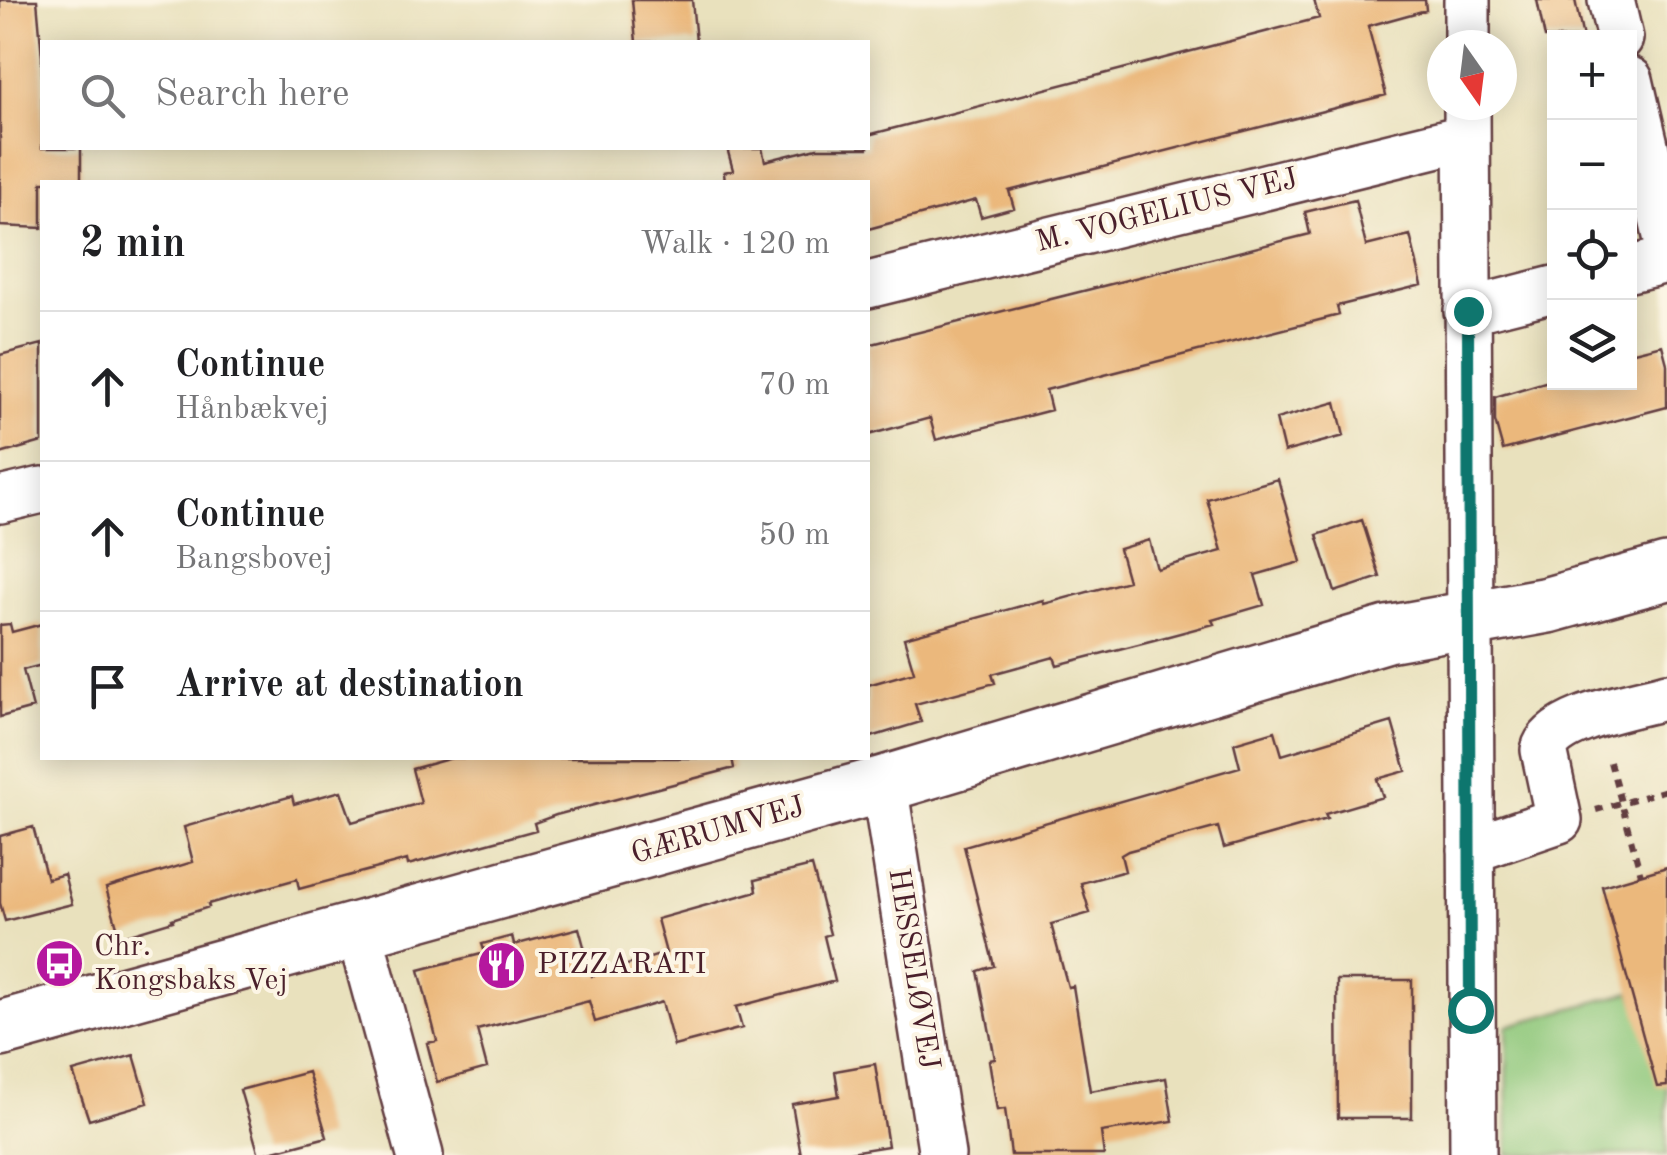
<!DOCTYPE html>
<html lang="en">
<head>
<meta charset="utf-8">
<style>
	:root { --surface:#fff; --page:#f2f2f2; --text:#202124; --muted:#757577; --line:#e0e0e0 }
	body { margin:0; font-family:"Old Standard TT",serif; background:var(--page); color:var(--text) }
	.controls { position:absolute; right:30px; top:30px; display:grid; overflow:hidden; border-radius:0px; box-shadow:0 5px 25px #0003 }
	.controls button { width:90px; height:90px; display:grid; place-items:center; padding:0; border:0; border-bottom:2px solid var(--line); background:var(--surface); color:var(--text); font:50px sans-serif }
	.compass { position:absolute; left:1427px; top:30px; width:90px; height:90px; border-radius:50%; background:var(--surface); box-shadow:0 5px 25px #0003; rotate:166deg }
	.stop { position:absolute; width:30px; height:30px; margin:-22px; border:8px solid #0f766e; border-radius:50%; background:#fff }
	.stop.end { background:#0f766e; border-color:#fff; box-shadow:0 2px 10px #0008 }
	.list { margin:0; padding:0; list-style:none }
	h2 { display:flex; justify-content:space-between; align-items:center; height:130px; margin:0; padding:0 40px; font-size:42px }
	h2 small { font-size:32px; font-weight:400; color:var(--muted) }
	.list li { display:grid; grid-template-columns:65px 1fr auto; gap:30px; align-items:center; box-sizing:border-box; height:150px; padding:0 40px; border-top:2px solid var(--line) }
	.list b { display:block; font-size:38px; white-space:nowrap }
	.list p { margin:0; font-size:32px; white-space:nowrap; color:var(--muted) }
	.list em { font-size:32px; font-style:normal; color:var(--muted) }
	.icon { flex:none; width:55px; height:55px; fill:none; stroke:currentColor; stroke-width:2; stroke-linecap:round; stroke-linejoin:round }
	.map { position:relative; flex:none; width:1667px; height:1155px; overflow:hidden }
	.search { position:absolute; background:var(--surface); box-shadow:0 5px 25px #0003; left:40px; top:40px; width:830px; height:110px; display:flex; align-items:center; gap:25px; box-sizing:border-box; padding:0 35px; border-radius:0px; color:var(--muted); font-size:38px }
	.panel { position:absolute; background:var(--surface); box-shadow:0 5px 25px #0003; left:40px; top:180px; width:830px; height:580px; border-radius:0px }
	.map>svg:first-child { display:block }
	.green { fill:#8fc87c; stroke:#6c7454; stroke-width:2.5 }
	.building { fill:#ebb87b }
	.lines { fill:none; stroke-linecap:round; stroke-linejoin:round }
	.minor-casing { stroke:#623c41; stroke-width:50 }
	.major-casing { stroke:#623c41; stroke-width:60 }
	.path { stroke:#623c41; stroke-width:6; stroke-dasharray:8 8; stroke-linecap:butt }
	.minor { stroke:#fff; stroke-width:45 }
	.major { stroke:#fff; stroke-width:55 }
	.route { stroke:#0f766e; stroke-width:12 }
	.labels { text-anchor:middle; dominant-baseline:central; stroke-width:8; stroke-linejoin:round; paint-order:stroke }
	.street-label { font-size:30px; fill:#4a1f2b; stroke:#fcf5e5 }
	.poi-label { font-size:30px; fill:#4a1f2b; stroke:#fcf5e5; text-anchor:start }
</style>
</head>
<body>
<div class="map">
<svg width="1667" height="1155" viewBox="0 0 1667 1155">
	<rect width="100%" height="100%" fill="#fcf5e5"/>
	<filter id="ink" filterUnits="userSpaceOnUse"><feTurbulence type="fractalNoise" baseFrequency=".01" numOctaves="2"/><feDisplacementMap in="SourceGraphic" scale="20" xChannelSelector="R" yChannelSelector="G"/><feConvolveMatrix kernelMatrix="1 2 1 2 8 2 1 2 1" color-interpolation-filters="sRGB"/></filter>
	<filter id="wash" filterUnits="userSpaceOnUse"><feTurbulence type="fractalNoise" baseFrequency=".0048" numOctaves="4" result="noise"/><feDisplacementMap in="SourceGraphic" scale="40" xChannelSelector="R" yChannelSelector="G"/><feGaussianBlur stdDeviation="2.25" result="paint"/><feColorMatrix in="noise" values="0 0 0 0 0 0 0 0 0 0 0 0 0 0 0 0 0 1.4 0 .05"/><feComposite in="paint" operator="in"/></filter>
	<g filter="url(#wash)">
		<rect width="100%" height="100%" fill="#e9e1bd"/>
		<!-- green -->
		<path class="green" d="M1631,992l36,92v71h-159l-1,-129z"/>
		<g id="blocks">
			<!-- building -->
			<path class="building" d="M0,0h37l5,57v91h39v34h-39v46l-42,-2z
				M632,0h60l4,42h-60z
				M1314,0h111l1,10 -58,16 18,69 -377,96 5,17 -33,9 -5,-17 -108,29v-47h-143l-1,-10 9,-2 -6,-22h35l3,13 52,-13h51v-13l451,-117z
				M1537,0h38l8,38h-38z
				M1355,200l11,46 44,-11 12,50 -85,21 2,9 -293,75 5,20 -115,30 -6,-22 -62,17v-90l442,-111 -5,-22z
				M42,344v98l-42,12v-99z
				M1662,345l5,19v43l-164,43 -8,-29v-24l50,-15h85v-29z
				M1336,402l8,34 -60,16 -8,-33z
				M1278,479l23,83 -46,13 9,30 -52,15 2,4 -60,16 -97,25 -3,-8 -62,17 3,9 -80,21 6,18 -53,16v-53l46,-13 -10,-34 139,-38 1,4 84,-23 -9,-32 30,-9 8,29 65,-18 -15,-52z
				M1362,520l18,57 -45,15 -18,-57z
				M10,624l2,8 30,-8v41l-19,5 10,38 -33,9v-92z
				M1392,722l14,49 -29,8 6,18 -58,17 2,5 -103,29 -6,-21 -90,24 -7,4 4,16 -44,12 9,30 -39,11 17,63 5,-1 17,105 76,-13 7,43 -72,11 3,23h-93l-6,-46 -8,1 -8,-50 6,-1 -17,-88 16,-5 -30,-120 276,-79 -6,-24 41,-12 7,24z
				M452,758h280l2,10 -178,47 -22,8 2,7 -128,35 -1,-5 -108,29 -2,-10 -89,25 1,3 -37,12 1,2 -53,16 -14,-49 87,-26 -9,-35 108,-31 2,8 47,-13 11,31 69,-19 -9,-34z
				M33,827l14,52 17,-5 8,30 -67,17 -5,-18v-67z
				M812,866l18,68 -6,2 11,45 -99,26 6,21 -68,18 -12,-44 -67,20 -6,-21 -112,29 10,38 -50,14 -10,-39 10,-2 -18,-71 66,-17 -3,-9 30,-8 2,9 65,-17 13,48 74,-23 -9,-34 100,-28 -2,-11z
				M1667,867v219l-10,1 -55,-201z
				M1337,980h75v138h-74z
				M134,1055l14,48 -59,17 -16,-48z
				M875,1064l13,82 -56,9h-31l-9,-51 47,-8 -4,-25z
				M308,1072l19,65 -68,18 -19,-65z"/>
		</g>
	</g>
	<g filter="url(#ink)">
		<use href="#blocks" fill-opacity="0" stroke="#623c41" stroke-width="2.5"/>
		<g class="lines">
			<defs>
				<path id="minor" d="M1467,0v45
					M1611,0l9,38
					M1630,80l37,160
					M1467,105l6,1050
					M1630,269l37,-9
					M868,285l599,-148
					M1467,311l87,-22
					M0,500l42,-10
					M884,784l58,371
					M1471,850l88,-30 -15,-70c7,-32 93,-45 123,-54
					M359,931l61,224"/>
				<path id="major" d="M0,1029l884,-245 503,-150 161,-29 119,-33"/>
			</defs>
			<!-- minor casing -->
			<use href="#minor" class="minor-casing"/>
			<!-- major casing -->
			<use href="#major" class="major-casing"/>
			<!-- path -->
			<path class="path" d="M1610,762l31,113
				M1596,810l71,-20"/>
			<!-- minor -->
			<use href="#minor" class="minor"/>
			<!-- major -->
			<use href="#major" class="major"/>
		</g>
	</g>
	<g class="lines" filter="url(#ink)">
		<!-- route -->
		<path class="route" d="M1468,311l2,699"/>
	</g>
	<!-- icons -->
	<defs>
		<symbol id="bus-disc" viewBox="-11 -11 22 22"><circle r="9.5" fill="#b5179e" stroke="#fcf5e5"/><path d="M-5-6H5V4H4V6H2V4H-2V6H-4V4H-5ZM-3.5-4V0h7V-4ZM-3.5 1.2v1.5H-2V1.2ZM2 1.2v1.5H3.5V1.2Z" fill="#fff"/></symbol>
		<symbol id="restaurant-disc" viewBox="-11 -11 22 22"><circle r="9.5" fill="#b5179e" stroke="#fcf5e5"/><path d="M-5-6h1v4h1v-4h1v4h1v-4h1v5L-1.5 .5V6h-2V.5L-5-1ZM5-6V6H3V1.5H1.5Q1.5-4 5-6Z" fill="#fff"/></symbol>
	</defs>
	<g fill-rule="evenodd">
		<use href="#bus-disc" x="32" y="936" width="55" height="55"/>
		<use href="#restaurant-disc" x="474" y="938" width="55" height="55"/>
	</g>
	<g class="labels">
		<!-- street labels -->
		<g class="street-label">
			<text transform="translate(1167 211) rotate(-14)">M. VOGELIUS VEJ</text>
			<text transform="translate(718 831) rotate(-16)">GÆRUMVEJ</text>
			<text transform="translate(913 969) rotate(81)">HESSELØVEJ</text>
		</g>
		<!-- poi labels -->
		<g class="poi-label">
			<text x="94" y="947">Chr.<tspan x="94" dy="34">Kongsbaks Vej</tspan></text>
			<text x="537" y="965">PIZZARATI</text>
		</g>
	</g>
</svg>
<div class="controls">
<button>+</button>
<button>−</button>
<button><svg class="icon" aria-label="locate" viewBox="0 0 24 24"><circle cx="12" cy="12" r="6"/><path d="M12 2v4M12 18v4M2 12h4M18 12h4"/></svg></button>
<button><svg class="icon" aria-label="layers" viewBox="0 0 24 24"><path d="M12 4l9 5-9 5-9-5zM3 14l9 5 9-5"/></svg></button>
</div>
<svg class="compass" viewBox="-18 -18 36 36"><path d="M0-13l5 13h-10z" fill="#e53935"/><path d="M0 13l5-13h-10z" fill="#757577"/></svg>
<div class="stop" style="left:1470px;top:1010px"></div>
<div class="stop end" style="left:1468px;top:311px"></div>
<div class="search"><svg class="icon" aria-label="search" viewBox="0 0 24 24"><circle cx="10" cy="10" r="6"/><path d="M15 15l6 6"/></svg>Search here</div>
<section class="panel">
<h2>2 min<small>Walk · 120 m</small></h2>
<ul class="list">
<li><svg class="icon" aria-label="ahead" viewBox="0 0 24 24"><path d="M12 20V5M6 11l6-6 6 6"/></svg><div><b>Continue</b><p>Hånbækvej</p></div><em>70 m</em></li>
<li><svg class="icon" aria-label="ahead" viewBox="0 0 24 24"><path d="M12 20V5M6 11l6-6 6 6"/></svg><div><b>Continue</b><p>Bangsbovej</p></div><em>50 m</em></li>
<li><svg class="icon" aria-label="arrive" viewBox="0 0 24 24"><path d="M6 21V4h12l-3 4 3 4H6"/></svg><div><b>Arrive at destination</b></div></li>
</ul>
</section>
</div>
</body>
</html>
